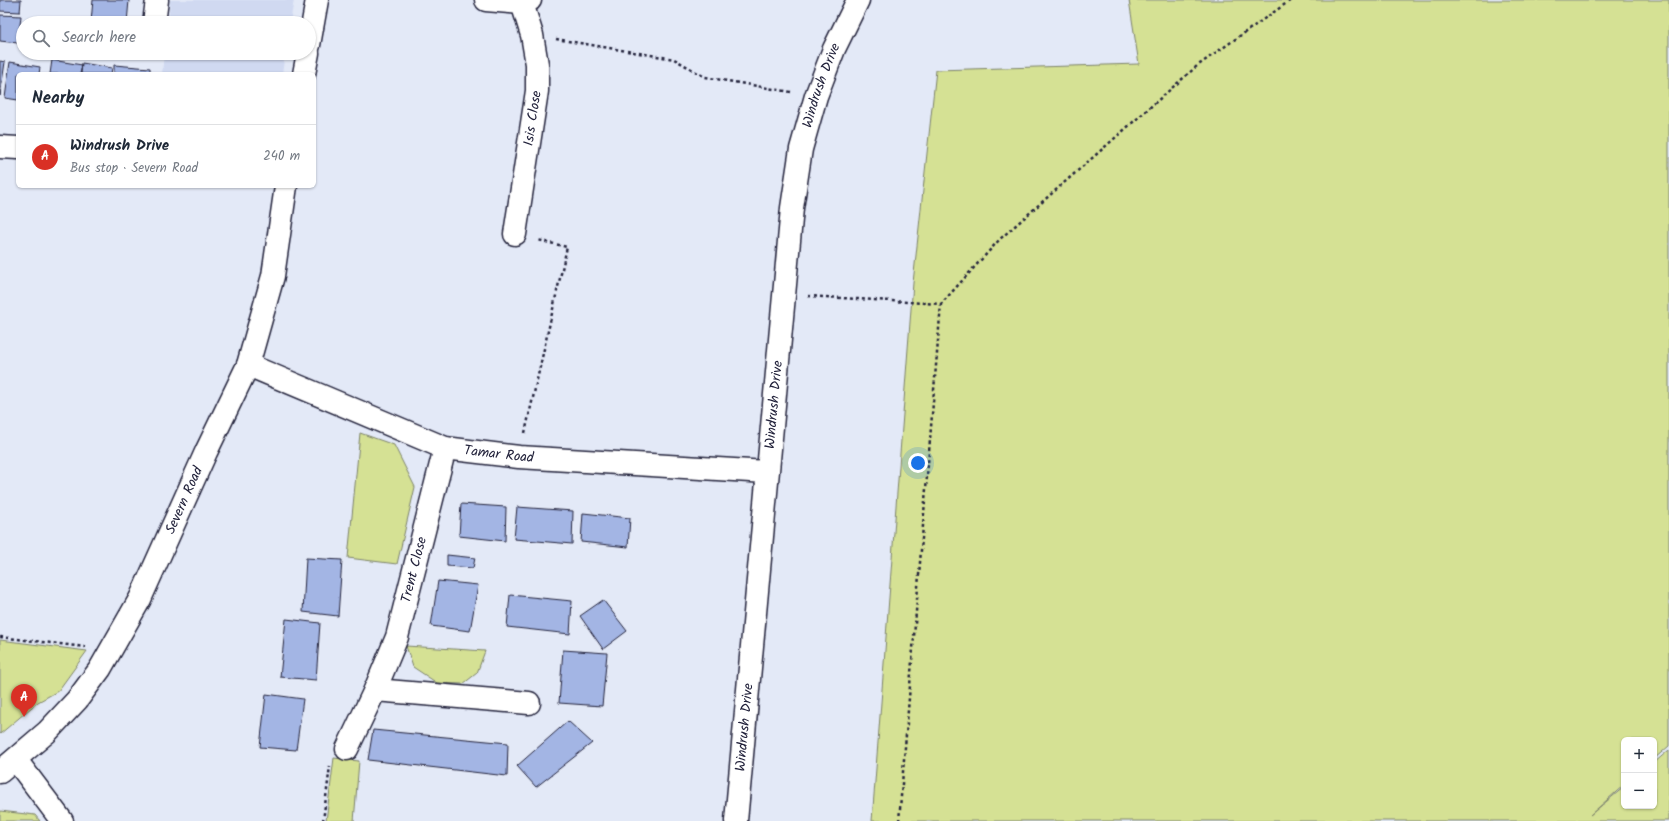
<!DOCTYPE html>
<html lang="en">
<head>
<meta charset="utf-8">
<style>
	:root { --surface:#fff; --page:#f6f6f7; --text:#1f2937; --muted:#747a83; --line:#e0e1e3; --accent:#d93025 }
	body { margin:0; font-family:Kalam,sans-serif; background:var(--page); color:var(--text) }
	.controls { position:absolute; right:12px; bottom:12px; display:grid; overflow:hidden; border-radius:6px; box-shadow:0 1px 3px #0004 }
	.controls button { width:36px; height:36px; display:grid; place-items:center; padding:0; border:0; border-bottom:1px solid var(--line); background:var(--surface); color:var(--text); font:20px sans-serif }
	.you { position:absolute; left:918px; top:463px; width:14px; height:14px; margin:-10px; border:3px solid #fff; border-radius:50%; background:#1a73e8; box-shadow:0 0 0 6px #1a73e833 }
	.badge { display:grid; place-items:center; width:26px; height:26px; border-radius:50%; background:var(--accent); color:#fff; font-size:13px; font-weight:700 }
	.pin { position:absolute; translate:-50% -33px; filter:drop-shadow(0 1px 2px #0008) }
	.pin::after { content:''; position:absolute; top:21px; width:14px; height:12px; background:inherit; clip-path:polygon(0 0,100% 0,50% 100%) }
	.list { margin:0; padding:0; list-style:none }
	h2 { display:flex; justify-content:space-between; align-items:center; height:52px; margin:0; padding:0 16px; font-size:17px }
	h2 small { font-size:13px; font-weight:400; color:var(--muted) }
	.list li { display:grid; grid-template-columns:26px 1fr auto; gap:12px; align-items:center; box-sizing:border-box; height:64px; padding:0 16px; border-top:1px solid var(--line) }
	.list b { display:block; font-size:15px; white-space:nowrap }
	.list p { margin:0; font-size:13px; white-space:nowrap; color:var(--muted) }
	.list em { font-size:13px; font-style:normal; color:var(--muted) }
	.icon { flex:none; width:22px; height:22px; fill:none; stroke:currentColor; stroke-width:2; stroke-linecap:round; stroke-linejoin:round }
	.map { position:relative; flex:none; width:1669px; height:821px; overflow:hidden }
	.search { position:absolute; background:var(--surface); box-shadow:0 1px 3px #0004; left:16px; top:16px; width:300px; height:44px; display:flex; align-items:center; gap:10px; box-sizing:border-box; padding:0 14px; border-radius:22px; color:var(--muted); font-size:15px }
	.panel { position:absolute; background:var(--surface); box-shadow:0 1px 3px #0004; left:16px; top:72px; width:300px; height:116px; border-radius:6px }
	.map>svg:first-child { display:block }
	.built { fill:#d0d9f1 }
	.green { fill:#d5e194; stroke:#7c8268 }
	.building { fill:#a3b5e4; stroke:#22223b }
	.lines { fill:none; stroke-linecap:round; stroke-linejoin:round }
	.street-casing { stroke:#22223b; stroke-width:25 }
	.path { stroke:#22223b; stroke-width:2.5; stroke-dasharray:3 3; stroke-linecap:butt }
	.street { stroke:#fff; stroke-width:22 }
	.labels { text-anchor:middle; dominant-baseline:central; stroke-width:3.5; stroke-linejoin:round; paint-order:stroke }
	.street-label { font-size:14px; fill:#22223b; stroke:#fff }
</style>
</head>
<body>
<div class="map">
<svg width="1669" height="821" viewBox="0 0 1669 821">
	<rect width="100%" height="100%" fill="#e3e9f7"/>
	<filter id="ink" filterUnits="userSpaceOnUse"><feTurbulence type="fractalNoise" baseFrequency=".025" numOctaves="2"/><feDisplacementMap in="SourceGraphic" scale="8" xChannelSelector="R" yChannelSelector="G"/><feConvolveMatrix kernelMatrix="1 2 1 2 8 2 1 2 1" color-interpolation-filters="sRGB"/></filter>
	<g filter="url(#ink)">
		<!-- built -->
		<path class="built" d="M170,0h124l-4,23h-122z
			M164,53h121l-3,21h-120z"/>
		<!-- green -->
		<path class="green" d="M1129,0h540v746l-15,13v-19h-30v45l-34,30 34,-28v19h30v-43l15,-13v71h-797l41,-538 23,-213 203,-6z
			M360,433l34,12 21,42 -18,77 -49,-6z
			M0,640l87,11 -29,40 -20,11 -38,32z
			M406,646l79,5 -8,22 -14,11 -26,-1 -24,-16z
			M334,758l25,3 -5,60h-28z
			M0,811l35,4 5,6h-40z"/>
		<!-- building -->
		<path class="building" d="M0,0h21l-1,12 -20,-1z
			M93,0h36l-2,23 -36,-1z
			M0,15l21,1 -3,27 -18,-2z
			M52,60l30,5 -2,9h-30z
			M0,61l5,1 -5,34z
			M10,62l30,5 -1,7h-21v26l-13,-2z
			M82,63l30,5 -1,6h-30z
			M114,65l36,3v6h-36z
			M461,504l45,3 -1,34 -46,-5z
			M517,507l56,4 -1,33 -58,-5z
			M583,513l47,5 -2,29 -47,-5z
			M447,555l28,3 -2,10 -26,-2z
			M306,558l36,2 -4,56 -35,-4z
			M438,581l40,4 -8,46 -39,-5z
			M510,595l62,6 -2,33 -63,-7z
			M603,600l24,31 -24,18 -23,-33z
			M286,619l34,4 -4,57 -36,-3z
			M563,650l44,3 -5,53 -43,-3z
			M266,694l37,5 -7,51 -36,-3z
			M568,721l24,22 -56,44 -19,-21z
			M373,730l135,13 -1,33 -139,-16z"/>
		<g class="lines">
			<defs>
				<g id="street">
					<path d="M486,0l36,3 8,-3"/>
					<path d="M154,23l3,-23"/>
					<path d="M309,45l8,-45"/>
					<path d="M304,74l4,-21"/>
					<path d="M0,147l18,1"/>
					<path id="s1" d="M515,234l22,-143v-27l-5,-29 -10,-32"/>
					<path id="s2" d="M248,365l197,83 74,9 248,15"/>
					<path d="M375,690l154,13"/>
					<path id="s3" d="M347,749l28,-59 22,-53 48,-189"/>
					<path d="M16,760l46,61"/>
					<path id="s4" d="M0,772l47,-40 30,-32 23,-31 40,-70 66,-147 42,-87 25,-89 13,-90"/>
					<path id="s5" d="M736,821l56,-613 9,-59 15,-53 18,-47 24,-49"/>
				</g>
			</defs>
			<!-- street casing -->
			<use href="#street" class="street-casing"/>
			<!-- path -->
			<path class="path" d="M556,39l118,20 31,18 86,15
				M808,296l133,8 59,-65 197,-173 94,-66
				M525,433l42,-186 -29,-7
				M0,637l85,10
				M323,821l7,-55
				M899,821l42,-517"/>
			<!-- street -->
			<use href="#street" class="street"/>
		</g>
	</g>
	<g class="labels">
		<!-- street labels -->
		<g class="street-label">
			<text stroke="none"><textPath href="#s5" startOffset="742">Windrush Drive</textPath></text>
			<text stroke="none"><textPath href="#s1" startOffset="117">Isis Close</textPath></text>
			<text stroke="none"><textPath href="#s5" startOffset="418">Windrush Drive</textPath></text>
			<text stroke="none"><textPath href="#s2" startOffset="268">Tamar Road</textPath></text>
			<text stroke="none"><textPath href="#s4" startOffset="333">Severn Road</textPath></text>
			<text stroke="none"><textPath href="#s3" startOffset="192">Trent Close</textPath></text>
			<text stroke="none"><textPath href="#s5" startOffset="94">Windrush Drive</textPath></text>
		</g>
	</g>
</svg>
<div class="controls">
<button>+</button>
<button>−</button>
</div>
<div class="you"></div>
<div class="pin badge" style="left:24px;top:717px">A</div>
<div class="search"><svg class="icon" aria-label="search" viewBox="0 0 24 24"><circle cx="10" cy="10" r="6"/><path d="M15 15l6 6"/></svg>Search here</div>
<section class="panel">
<h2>Nearby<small></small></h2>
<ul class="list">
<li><span class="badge">A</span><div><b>Windrush Drive</b><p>Bus stop · Severn Road</p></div><em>240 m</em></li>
</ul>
</section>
</div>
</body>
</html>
